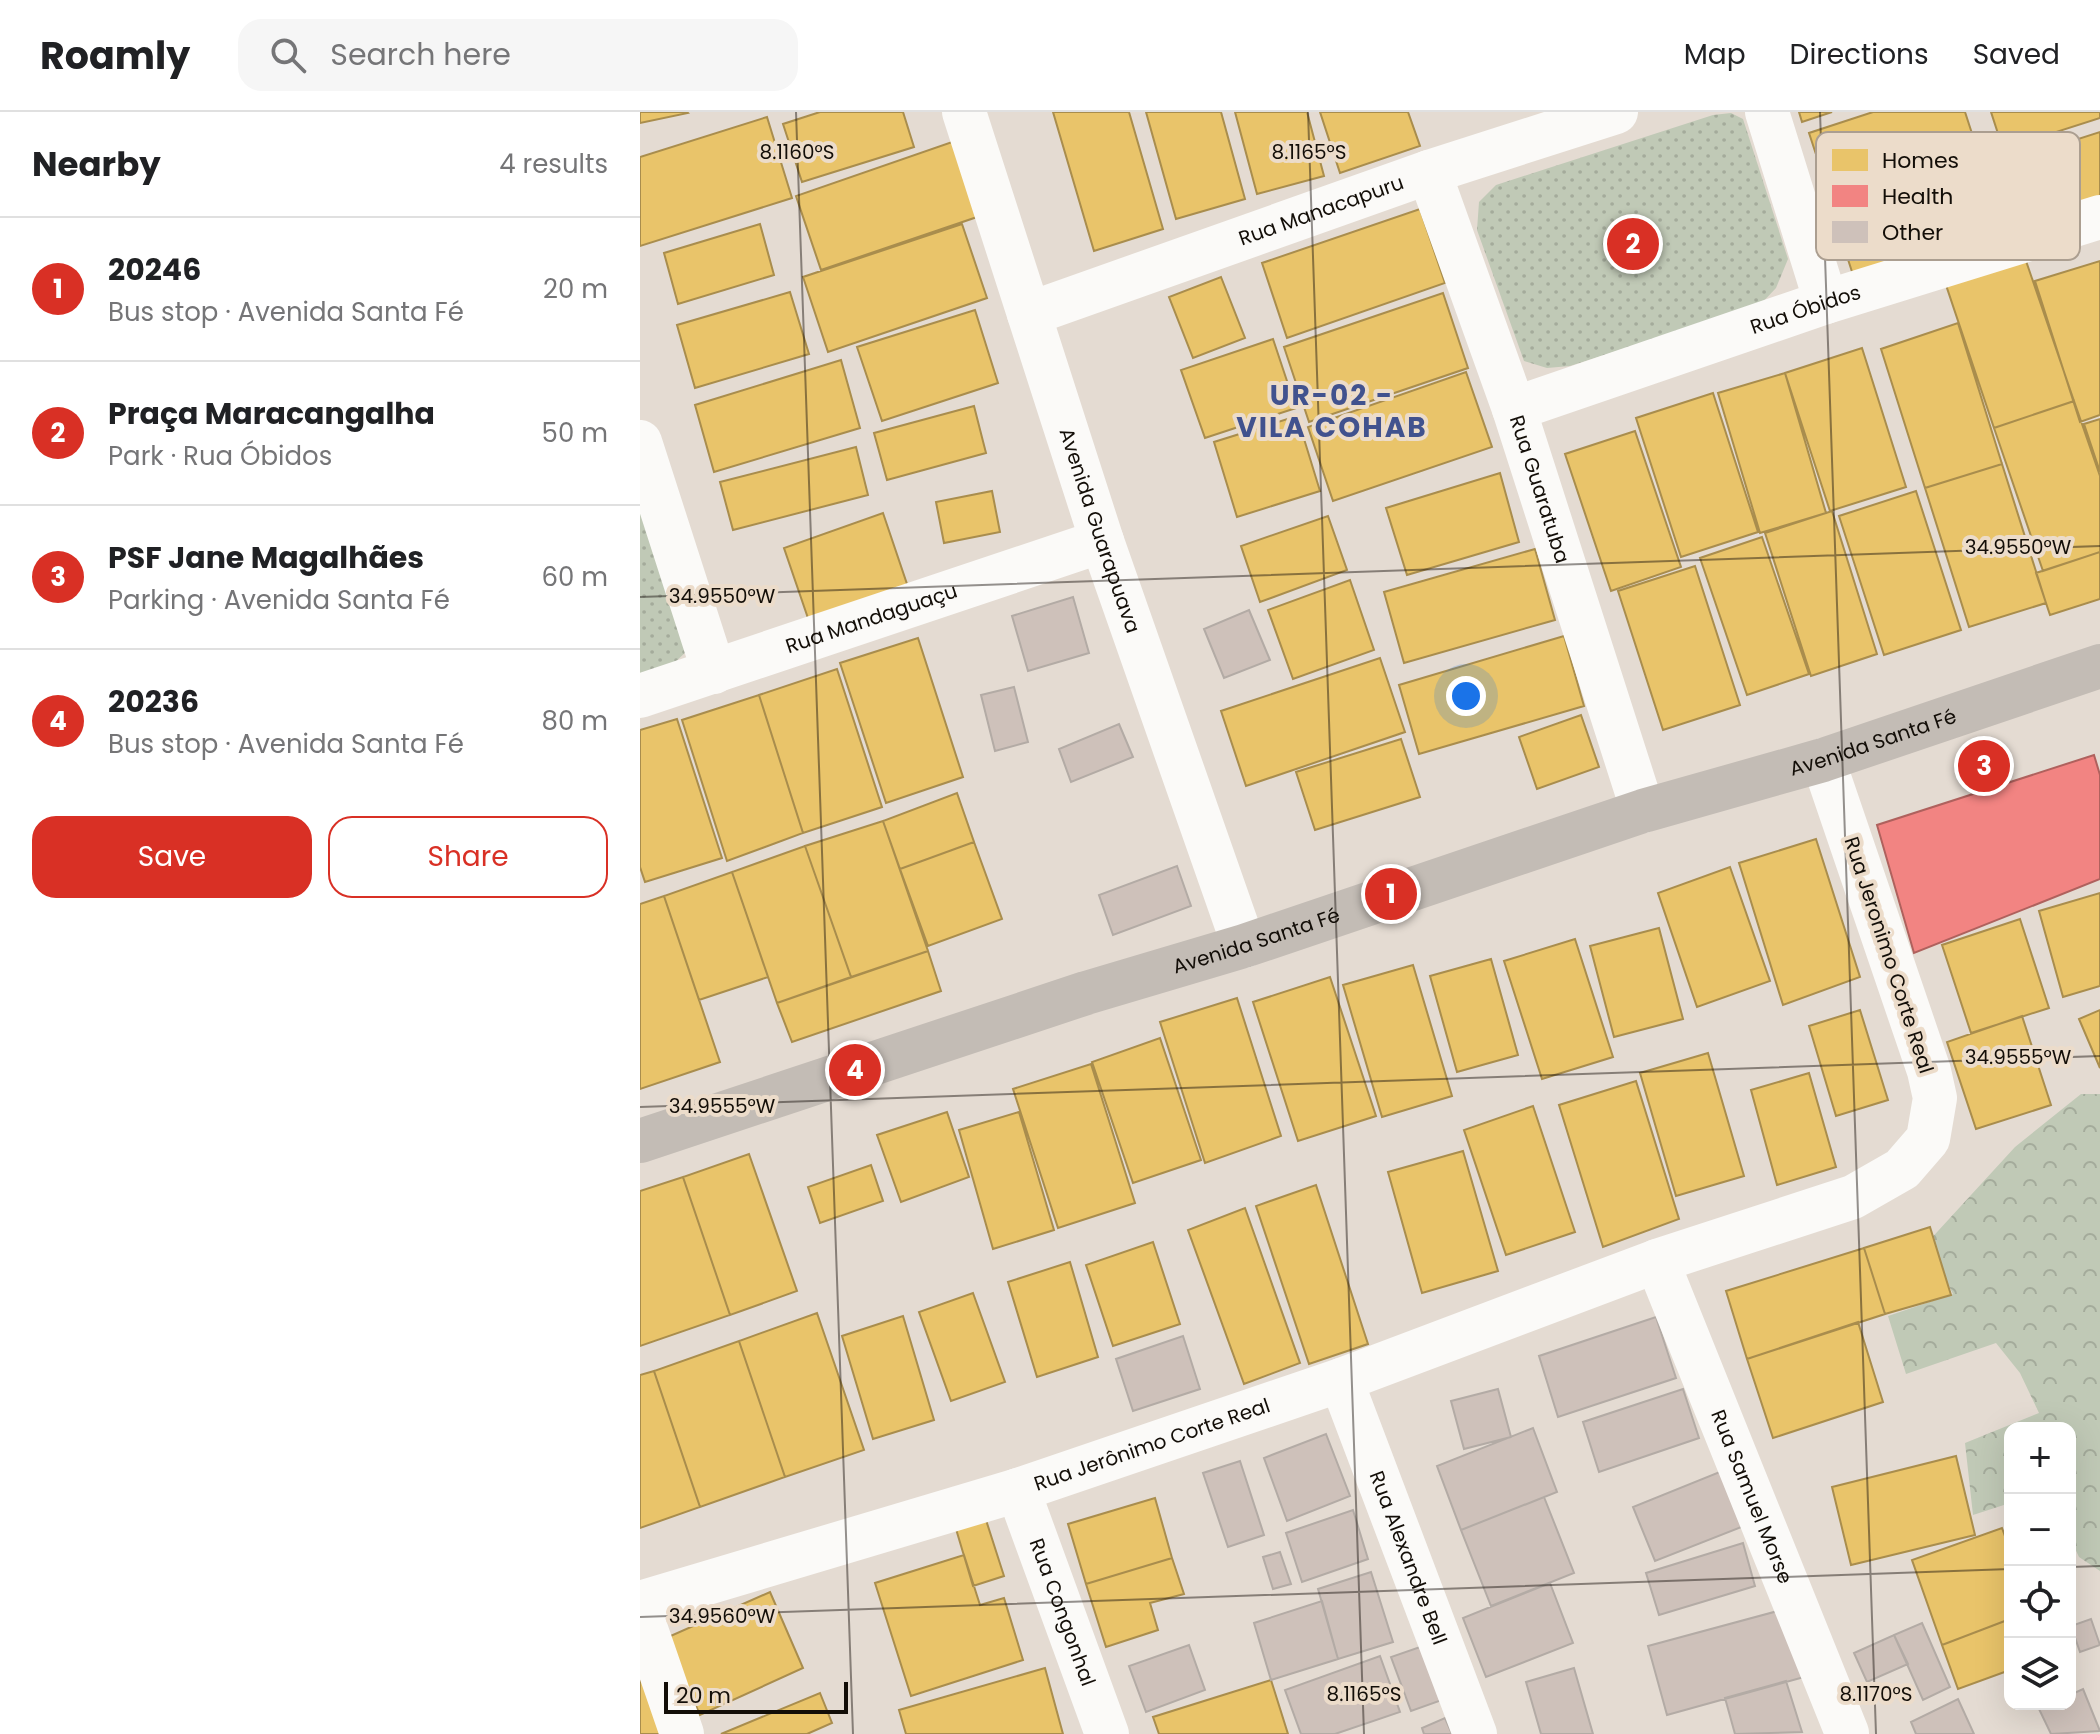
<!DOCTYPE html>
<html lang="en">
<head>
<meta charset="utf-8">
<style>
	:root { --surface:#fff; --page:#f6f6f6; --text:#202124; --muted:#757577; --line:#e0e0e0; --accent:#d93025 }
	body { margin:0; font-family:Poppins,sans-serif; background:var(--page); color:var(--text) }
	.controls { position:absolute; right:24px; bottom:24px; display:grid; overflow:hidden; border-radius:16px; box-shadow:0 8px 32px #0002 }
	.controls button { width:72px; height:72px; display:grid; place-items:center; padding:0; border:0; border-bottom:2px solid var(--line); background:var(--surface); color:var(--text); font:40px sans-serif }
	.scale { position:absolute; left:24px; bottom:20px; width:184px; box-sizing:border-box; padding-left:8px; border:4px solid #130e08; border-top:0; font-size:22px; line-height:28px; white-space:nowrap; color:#130e08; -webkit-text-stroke:6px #ecdcca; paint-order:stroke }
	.you { position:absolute; left:826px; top:584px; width:28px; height:28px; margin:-20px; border:6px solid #fff; border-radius:50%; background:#1a73e8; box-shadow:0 0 0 12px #1a73e833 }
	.badge { display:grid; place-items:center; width:52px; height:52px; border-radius:50%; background:var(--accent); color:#fff; font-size:26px; font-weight:700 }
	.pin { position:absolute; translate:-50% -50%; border:4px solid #fff; box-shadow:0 2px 8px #0006 }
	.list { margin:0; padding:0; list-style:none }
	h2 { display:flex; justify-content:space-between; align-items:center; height:104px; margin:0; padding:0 32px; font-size:34px }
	h2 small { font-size:26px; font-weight:400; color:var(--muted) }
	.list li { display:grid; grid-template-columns:52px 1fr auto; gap:24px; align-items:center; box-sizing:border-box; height:144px; padding:0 32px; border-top:2px solid var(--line) }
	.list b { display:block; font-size:30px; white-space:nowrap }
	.list p { margin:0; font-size:26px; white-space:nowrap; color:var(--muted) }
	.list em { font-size:26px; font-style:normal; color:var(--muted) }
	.actions { display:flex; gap:16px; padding:24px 32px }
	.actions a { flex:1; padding:18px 0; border:2px solid var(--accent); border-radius:24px; text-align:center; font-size:28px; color:var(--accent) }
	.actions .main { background:var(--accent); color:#fff }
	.icon { flex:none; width:44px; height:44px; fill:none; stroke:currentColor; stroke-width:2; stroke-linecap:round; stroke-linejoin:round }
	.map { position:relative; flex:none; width:1460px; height:1622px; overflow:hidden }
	header { display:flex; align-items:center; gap:48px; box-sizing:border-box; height:112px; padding:0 40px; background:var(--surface); border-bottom:2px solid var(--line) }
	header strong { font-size:38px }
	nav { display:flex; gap:44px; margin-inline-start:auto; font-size:28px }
	.search { width:560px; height:72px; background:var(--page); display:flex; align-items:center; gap:20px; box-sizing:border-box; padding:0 28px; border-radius:24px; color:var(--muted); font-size:30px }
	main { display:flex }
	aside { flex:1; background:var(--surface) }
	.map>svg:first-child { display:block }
	.forest { fill:url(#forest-crowns) }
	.park { fill:url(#park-dots) }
	.homes { fill:#e9c46a; stroke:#a98d4d; stroke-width:2 }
	.health { fill:#f28482; stroke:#af615d; stroke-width:2 }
	.building { fill:#cec1ba; stroke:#b3aba5; stroke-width:2 }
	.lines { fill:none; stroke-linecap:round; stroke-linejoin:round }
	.minor { stroke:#fbfaf8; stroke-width:44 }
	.major { stroke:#c3bcb5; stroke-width:44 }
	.ticks { fill:none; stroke:#130e08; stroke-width:2; stroke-opacity:0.45 }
	.labels { text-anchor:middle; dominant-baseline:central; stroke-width:8; stroke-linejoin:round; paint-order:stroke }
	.street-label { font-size:20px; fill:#130e08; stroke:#ecdcca }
	.district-label { font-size:28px; font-weight:bold; letter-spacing:2px; fill:#41528e; stroke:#ecdcca }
	.key { fill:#ecdcca; stroke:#ab9e90; stroke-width:2 }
	.key-label { font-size:22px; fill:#130e08 }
	.ticks-label { font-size:20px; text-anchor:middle; fill:#130e08; stroke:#ecdcca; stroke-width:8; stroke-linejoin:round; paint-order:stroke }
</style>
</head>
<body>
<header>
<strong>Roamly</strong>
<div class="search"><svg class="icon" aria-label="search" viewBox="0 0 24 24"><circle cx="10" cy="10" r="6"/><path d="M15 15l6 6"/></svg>Search here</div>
<nav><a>Map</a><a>Directions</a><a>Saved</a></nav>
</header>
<main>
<aside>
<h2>Nearby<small>4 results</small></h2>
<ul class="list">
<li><span class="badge">1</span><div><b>20246</b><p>Bus stop · Avenida Santa Fé</p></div><em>20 m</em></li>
<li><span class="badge">2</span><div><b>Praça Maracangalha</b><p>Park · Rua Óbidos</p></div><em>50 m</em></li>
<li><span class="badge">3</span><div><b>PSF Jane Magalhães</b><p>Parking · Avenida Santa Fé</p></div><em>60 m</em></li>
<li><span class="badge">4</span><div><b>20236</b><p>Bus stop · Avenida Santa Fé</p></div><em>80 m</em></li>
</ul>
<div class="actions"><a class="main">Save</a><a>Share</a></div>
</aside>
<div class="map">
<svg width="1460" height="1622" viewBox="0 0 1460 1622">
	<defs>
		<pattern id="forest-crowns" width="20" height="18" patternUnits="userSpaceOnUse" patternTransform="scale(2)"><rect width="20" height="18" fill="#c0c9b6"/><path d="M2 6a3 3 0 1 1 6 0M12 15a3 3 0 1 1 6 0" fill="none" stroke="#a4ab9b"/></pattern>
		<pattern id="park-dots" width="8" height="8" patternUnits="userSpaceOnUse" patternTransform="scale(2)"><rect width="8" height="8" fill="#c0c9b6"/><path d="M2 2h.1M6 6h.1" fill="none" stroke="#a4ab9b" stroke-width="1.8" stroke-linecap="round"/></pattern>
	</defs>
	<rect width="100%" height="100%" fill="#e4dbd2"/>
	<!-- forest -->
	<path class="forest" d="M1441,982h19v477l-21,-14 -9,-19v-110h-60v75l-37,12 -8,-72 74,-30 -19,-40 -24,-30 -90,31 -18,-58 65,-22 -26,-51 88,-96z"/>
	<!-- park -->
	<path class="park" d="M1091,1l12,6 45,140 -12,29 -17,18 -189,60 -23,2 -23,-7 -47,-131 2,-28 17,-17 217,-70z
		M0,389l48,149 -16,15 -32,11z"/>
	<!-- homes -->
	<path class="homes" d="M0,0h47l1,1 -48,10z
		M180,0h83l11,35 -112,35 -19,-58z
		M413,0h76l34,117 -69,22z
		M506,0h75l24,87 -69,20z
		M595,0h72l17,64 -67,18z
		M680,0h88l12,34 -80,27z
		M1159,0h33l-30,10z
		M1233,0h92l14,43 -147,48 -23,-70z
		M1351,0h109v6l-97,31z
		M127,5l25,81 -152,48v-89z
		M1460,20v79l-64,21 -23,-72z
		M315,29l25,75 -159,54 -25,-74z
		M1338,51l23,71 -146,47 -23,-71z
		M780,97l25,74 -158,55 -25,-75z
		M120,112l14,51 -96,29 -14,-51z
		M322,112l25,74 -159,54 -25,-75z
		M1385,146l49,143 -80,27 -48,-143z
		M1460,149v154l-20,7 -45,-141z
		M581,165l24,61 -52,20 -24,-61z
		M150,180l19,62 -114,34 -18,-63z
		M803,181l25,75 -159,54 -25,-75z
		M335,198l23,73 -116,38 -25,-74z
		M1318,211l44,141 -77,24 -44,-139z
		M633,227l23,69 -91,30 -24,-68z
		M1222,236l44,139 -76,24 -45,-138z
		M201,248l19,68 -146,44 -19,-67z
		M826,260l26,75 -159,54 -25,-74z
		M1145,261l41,140 -66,20 -42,-140z
		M1073,281l45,139 -77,25 -45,-139z
		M1434,289l26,75v76l-57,19 -49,-143z
		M334,294l12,47 -99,27 -13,-47z
		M657,304l23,75 -83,26 -23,-75z
		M1460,307v53l-16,-48z
		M995,319l46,136 -70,24 -46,-137z
		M216,335l12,48 -135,35 -13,-48z
		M1362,352l44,139 -77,24 -44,-139z
		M860,361l19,69 -112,33 -21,-67z
		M352,379l8,41 -56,11 -8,-41z
		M1276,379l45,139 -77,25 -45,-139z
		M1192,399l45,143 -66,22 -46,-143z
		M243,401l26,77 -99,34 -26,-76z
		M688,404l19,54 -87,32 -19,-56z
		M1122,425l47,137 -62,21 -47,-137z
		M895,437l20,71 -151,43 -20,-71z
		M1460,440v47l-50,16 -14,-42z
		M1055,454l45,139 -77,25 -45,-139z
		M710,468l24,70 -81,29 -25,-69z
		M924,524l20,70 -165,48 -20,-69z
		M278,526l45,139 -77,26 -46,-140z
		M740,546l25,74 -159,54 -25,-75z
		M197,557l45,138 -79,26 -44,-138z
		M119,583l44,138 -76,28 -45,-141z
		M941,603l18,52 -62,22 -18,-52z
		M37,607l45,139 -77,24 -5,-15v-137z
		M761,627l19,58 -105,33 -19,-58z
		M317,681l17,49 -74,27 -17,-48z
		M243,709l45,130 -77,26 -46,-131z
		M1176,727l44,138 -77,28 -44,-142z
		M334,730l28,77 -74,27 -28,-77z
		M165,734l46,131 -74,26 -45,-131z
		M1090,755l40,114 -73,26 -39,-114z
		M92,760l36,105 -69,23 -35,-104z
		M1460,781v93l-37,11 -24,-86z
		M24,784l56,166 -80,27v-185z
		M1380,807l29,89 -78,25 -29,-88z
		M1019,816l24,91 -69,18 -24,-91z
		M935,827l38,118 -71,22 -38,-118z
		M288,839l13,40 -149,51 -15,-39z
		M851,847l27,96 -61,17 -27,-96z
		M773,853l39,131 -70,21 -39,-132z
		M690,865l46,139 -78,25 -45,-139z
		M597,886l44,138 -76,27 -45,-141z
		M1220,898l28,90 -52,16 -27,-90z
		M1460,898v58l-21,-49z
		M1382,904l29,89 -75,24 -29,-87z
		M520,926l41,122 -68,23 -41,-121z
		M1068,941l36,123 -68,20 -36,-123z
		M451,952l44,139 -77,25 -45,-139z
		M1169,961l27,94 -59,18 -26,-95z
		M996,969l43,138 -76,28 -44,-142z
		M893,994l42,126 -69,23 -42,-125z
		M307,1000l22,65 -68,25 -24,-67z
		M379,1000l35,118 -61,19 -34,-119z
		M823,1039l35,120 -76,22 -34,-121z
		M109,1042l48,137 -67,24 -47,-138z
		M231,1053l12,36 -63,22 -12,-36z
		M43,1065l47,138 -90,31v-155z
		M676,1073l52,159 -59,20 -53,-158z
		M605,1096l55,155 -56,21 -56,-154z
		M1290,1115l21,68 -66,19 -21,-66z
		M513,1130l27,82 -67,22 -27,-81z
		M1224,1136l21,66 -138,45 -21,-68z
		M430,1150l28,95 -61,20 -29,-95z
		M333,1181l32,89 -54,19 -32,-89z
		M177,1201l47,137 -79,27 -46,-136z
		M263,1204l31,104 -61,19 -31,-103z
		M1218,1210l25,80 -110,36 -26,-79z
		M99,1229l46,136 -85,30 -46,-136z
		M14,1259l46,136 -60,21v-153z
		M1316,1344l19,79 -124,30 -19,-78z
		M515,1386l17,60 -86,26 -18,-60z
		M346,1408l18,56 -31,10 -17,-57z
		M1362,1416l8,22v69l-68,26 -30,-85z
		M324,1443l16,50 24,-7 19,62 -112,36 -36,-113z
		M532,1446l12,36 -34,9 8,27 -52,17 -20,-63z
		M130,1480l33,76 -103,47 -34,-77z
		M1370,1507v51l-52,19 -16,-44z
		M0,1535l28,87h-28z
		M405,1556l18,66h-157l-7,-24z
		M631,1568l17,54h-129l-6,-17z
		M180,1581l12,30 -25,11h-86z"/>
	<!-- health -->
	<path class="health" d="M1454,643l6,20v104l-186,74 -37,-128z"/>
	<!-- building -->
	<path class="building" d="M433,485l16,56 -61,18 -16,-55z
		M609,498l21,50 -46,18 -20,-49z
		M374,575l14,55 -33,9 -14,-56z
		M479,612l14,33 -62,25 -12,-33z
		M537,754l14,40 -78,29 -14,-40z
		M1016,1205l20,61 -118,39 -19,-61z
		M543,1224l17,53 -67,22 -17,-52z
		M858,1277l13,48 -47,12 -13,-48z
		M1043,1277l16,49 -100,34 -16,-50z
		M893,1316l24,64 -96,38 -24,-64z
		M686,1322l24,62 -63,25 -23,-63z
		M600,1349l24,74 -36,12 -25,-74z
		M1092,1355l22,55 -99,39 -22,-54z
		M904,1385l30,76 -83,33 -30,-76z
		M713,1398l15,49 -66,23 -16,-49z
		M1103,1431l12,43 -96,29 -13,-42z
		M640,1440l11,32 -18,5 -10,-32z
		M731,1460l22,70 -55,17 -20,-70z
		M910,1471l23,60 -87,34 -23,-59z
		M682,1489l16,58 -67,21 -17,-57z
		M1145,1497l19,68 -137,38 -19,-69z
		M1451,1507l9,26 -20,7 -9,-26z
		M1282,1511l28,64 -27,13 -29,-65z
		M1254,1523l14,29 -41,18 -13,-29z
		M549,1533l16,45 -59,22 -17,-46z
		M783,1534l19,54 -31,11 -20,-54z
		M740,1544l20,56 -65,22h-34l-16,-44z
		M934,1556l19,66h-52l-15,-52z
		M1146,1569l16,51 -67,2 -10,-36z
		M1443,1577l17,42 -49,3 -12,-25 11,-5h20v-9z
		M1318,1587l16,35h-58l-5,-12z
		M805,1606l7,16h-28l-2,-6z"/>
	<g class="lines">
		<!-- minor -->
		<g class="minor">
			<path id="s1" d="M324,0l138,429 142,405"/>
			<path d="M1127,0l59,190"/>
			<path id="s2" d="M789,60l85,237 129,402"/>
			<path id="s3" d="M389,202l400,-142 187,-60"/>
			<path id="s4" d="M874,297l312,-107 274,-85"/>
			<path d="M0,330l74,230"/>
			<path id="s5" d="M0,584l462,-155"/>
			<path id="s6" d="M1017,1149l190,472"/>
			<path id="s7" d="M701,1268l134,354"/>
			<path id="s8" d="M378,1378l89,244"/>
			<path id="s9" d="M0,1491l378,-113 323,-110 316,-119 196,-64 49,-28 26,-30 7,-41 -6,-27 -106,-311"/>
			<path d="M0,1500l42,122"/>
		</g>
		<!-- major -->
		<path class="major" id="s10" d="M0,1029l446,-148 158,-47 399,-135 180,-51 277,-94"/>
	</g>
	<!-- ticks -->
	<path class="ticks" d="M156,0l57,1622M668,0l56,1622M1180,0l56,1622M0,485l1460,-51M0,995l1460,-51M1430,1455l30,-1M0,1505l1370,-48"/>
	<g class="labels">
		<!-- street labels -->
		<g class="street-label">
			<text stroke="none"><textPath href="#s3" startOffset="310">Rua Manacapuru</textPath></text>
			<text stroke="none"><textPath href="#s4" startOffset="308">Rua Óbidos</textPath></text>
			<text stroke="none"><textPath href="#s2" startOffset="336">Rua Guaratuba</textPath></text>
			<text stroke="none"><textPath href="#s1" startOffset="440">Avenida Guarapuava</textPath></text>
			<text stroke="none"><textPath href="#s5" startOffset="244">Rua Mandaguaçu</textPath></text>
			<text stroke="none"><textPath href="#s10" startOffset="1296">Avenida Santa Fé</textPath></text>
			<text stroke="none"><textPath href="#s10" startOffset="648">Avenida Santa Fé</textPath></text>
			<text transform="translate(1249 843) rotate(72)">Rua Jeronimo Corte Real</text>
			<text stroke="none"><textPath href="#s9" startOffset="536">Rua Jerônimo Corte Real</textPath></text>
			<text stroke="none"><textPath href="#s6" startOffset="254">Rua Samuel Morse</textPath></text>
			<text stroke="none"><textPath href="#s7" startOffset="190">Rua Alexandre Bell</textPath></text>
			<text stroke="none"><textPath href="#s8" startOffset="130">Rua Congonhal</textPath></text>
		</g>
		<!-- district labels -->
		<g class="district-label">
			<text x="692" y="283">UR-02 -<tspan x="692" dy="32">VILA COHAB</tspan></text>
		</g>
	</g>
	<!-- legend -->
	<rect x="1176" y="20" width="264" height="128" rx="12" class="key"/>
	<rect x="1192" y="37" width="36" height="22" fill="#e9c46a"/>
	<rect x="1192" y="73" width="36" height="22" fill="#f28482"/>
	<rect x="1192" y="109" width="36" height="22" fill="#cec1ba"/>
	<g class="key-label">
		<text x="1242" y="56">Homes</text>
		<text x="1242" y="92">Health</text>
		<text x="1242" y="128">Other</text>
	</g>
	<g class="ticks-label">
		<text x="157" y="47">8.1160°S</text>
		<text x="669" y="47">8.1165°S</text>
		<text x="1378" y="442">34.9550°W</text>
		<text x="82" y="491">34.9550°W</text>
		<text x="1378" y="952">34.9555°W</text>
		<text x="82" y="1001">34.9555°W</text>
		<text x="82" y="1511">34.9560°W</text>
		<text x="724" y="1589">8.1165°S</text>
		<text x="1236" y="1589">8.1170°S</text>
	</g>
</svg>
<div class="controls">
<button>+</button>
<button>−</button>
<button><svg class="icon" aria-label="locate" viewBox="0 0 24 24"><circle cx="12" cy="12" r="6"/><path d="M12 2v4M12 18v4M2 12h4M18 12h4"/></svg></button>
<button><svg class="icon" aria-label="layers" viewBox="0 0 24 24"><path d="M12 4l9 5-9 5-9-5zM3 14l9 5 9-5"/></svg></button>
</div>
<div class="scale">20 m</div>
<div class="you"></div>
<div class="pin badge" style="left:751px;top:782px">1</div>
<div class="pin badge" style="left:993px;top:132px">2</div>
<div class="pin badge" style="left:1344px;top:654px">3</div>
<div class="pin badge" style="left:215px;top:958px">4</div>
</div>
</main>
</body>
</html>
